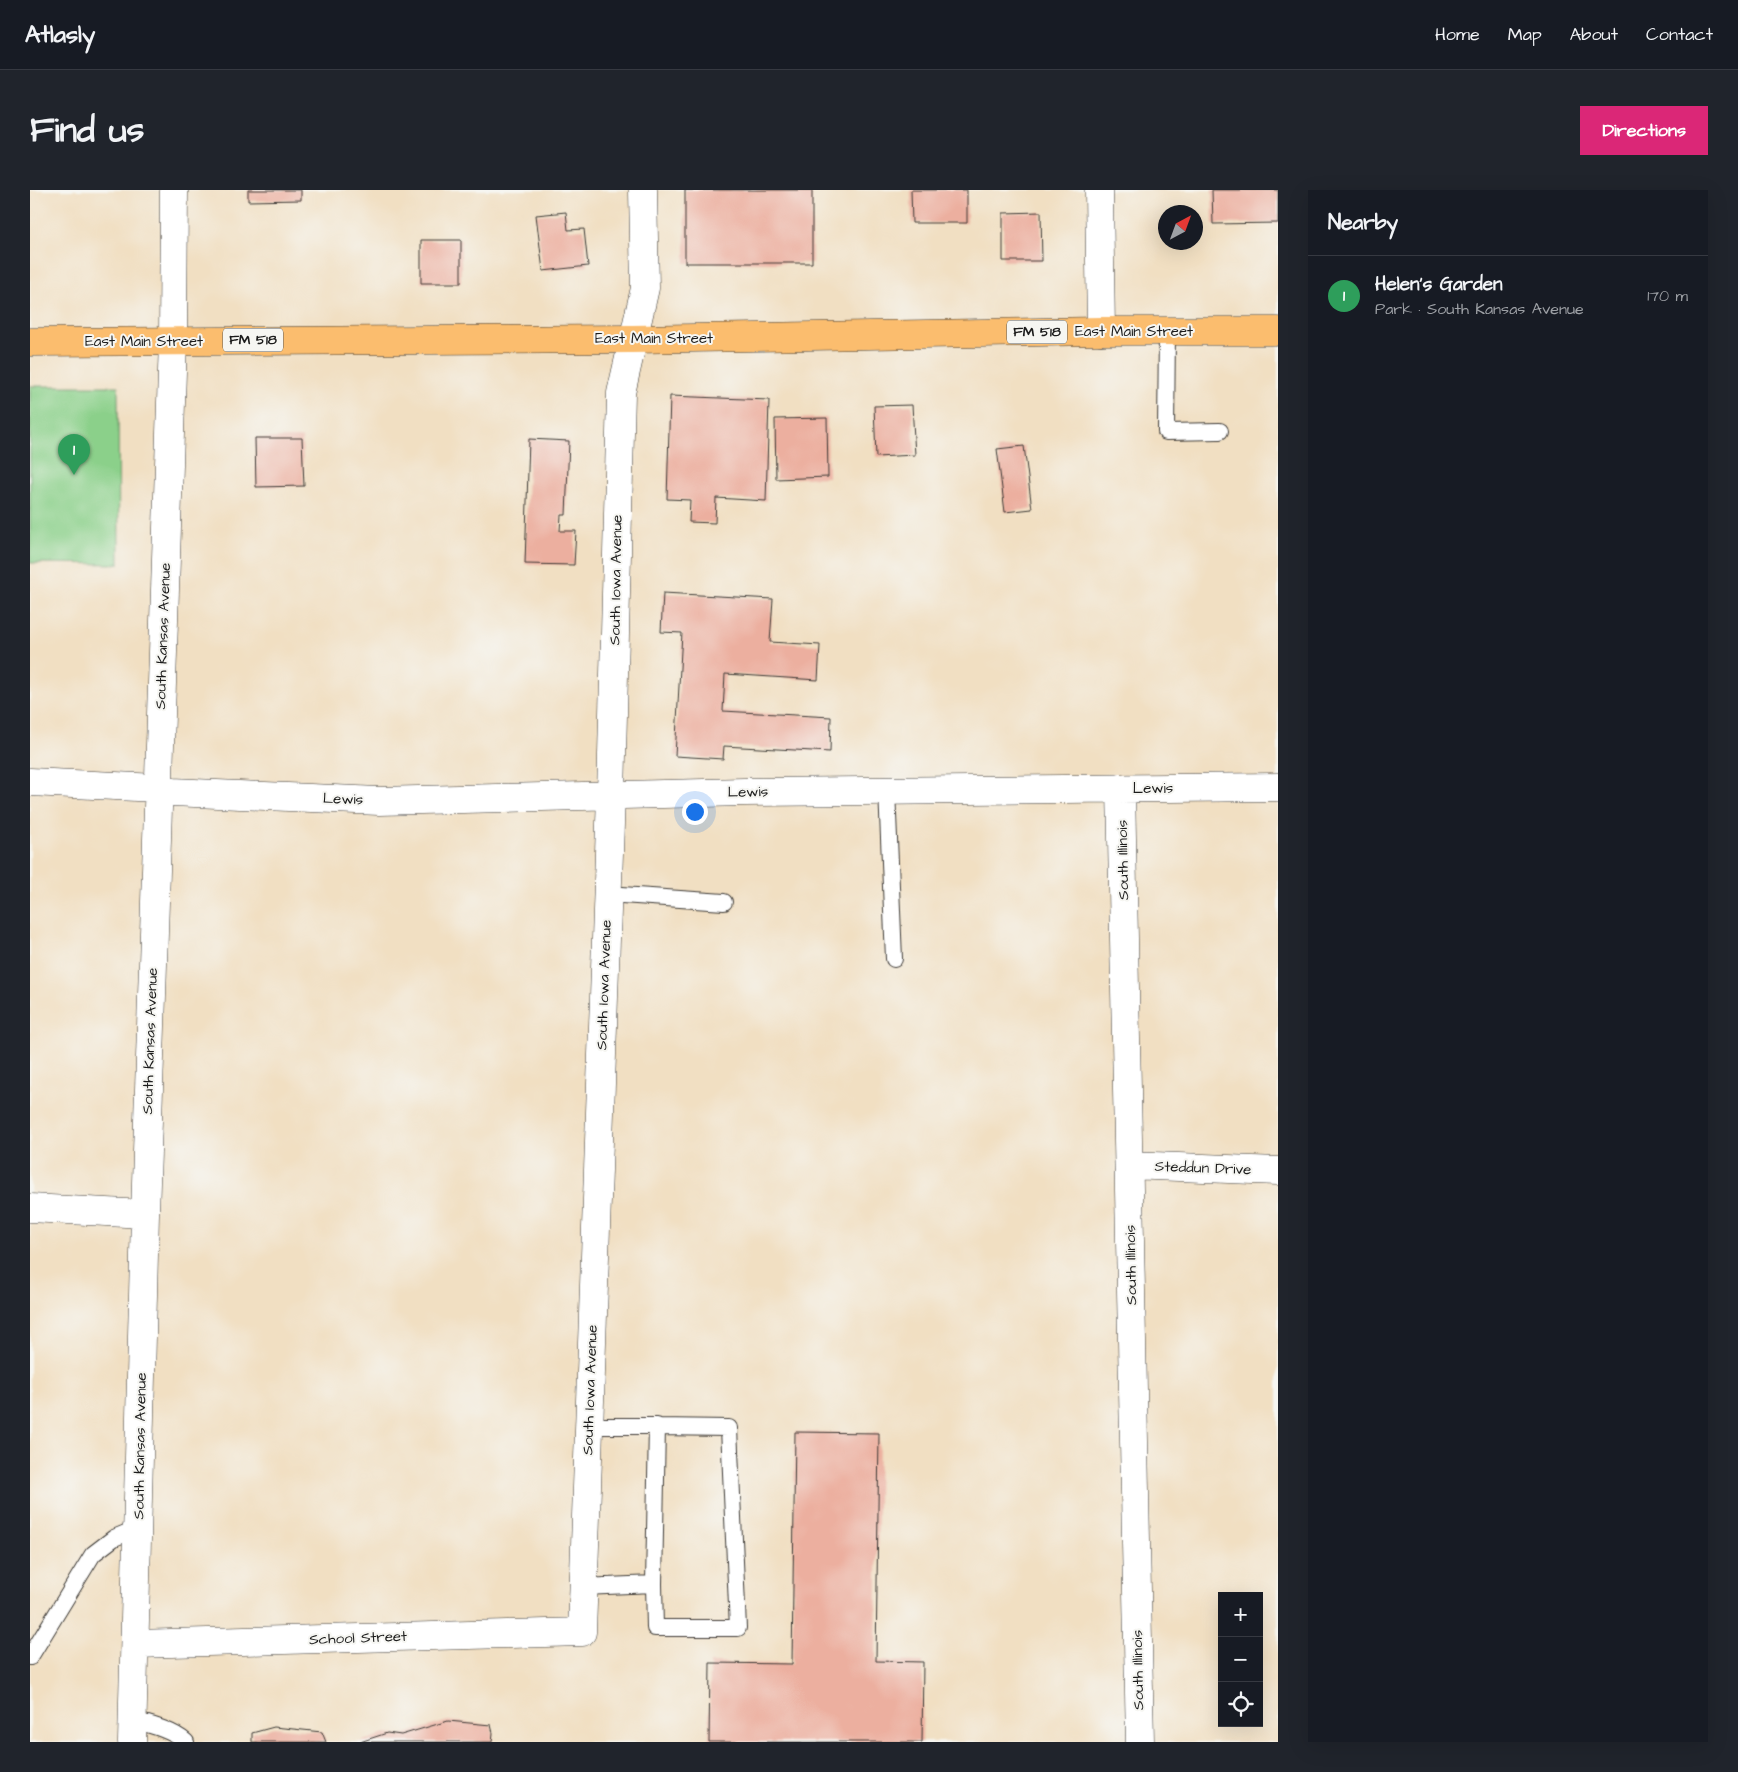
<!DOCTYPE html>
<html lang="en">
<head>
<meta charset="utf-8">
<style>
	:root { --surface:#171b24; --page:#20242c; --text:#f1f3f6; --muted:#9ea1a6; --line:#363941; --accent:#db2777 }
	body { margin:0; font-family:"Architects Daughter",sans-serif; background:var(--page); color:var(--text) }
	.controls { position:absolute; right:15px; bottom:15px; display:grid; overflow:hidden; border-radius:0px; box-shadow:0 5px 20px #0002 }
	.controls button { width:45px; height:45px; display:grid; place-items:center; padding:0; border:0; border-bottom:1px solid var(--line); background:var(--surface); color:var(--text); font:25px sans-serif }
	.compass { position:absolute; left:1128px; top:15px; width:45px; height:45px; border-radius:50%; background:var(--surface); box-shadow:0 5px 20px #0002; rotate:41deg }
	.you { position:absolute; left:664px; top:621px; width:18px; height:18px; margin:-12px; border:4px solid #fff; border-radius:50%; background:#1a73e8; box-shadow:0 0 0 8px #1a73e833 }
	.badge { display:grid; place-items:center; width:32px; height:32px; border-radius:50%; background:var(--accent); color:#fff; font-size:16px; font-weight:700 }
	.pin { position:absolute; translate:-50% -41px; filter:drop-shadow(0 1px 2px #0008) }
	.pin::after { content:''; position:absolute; top:26px; width:18px; height:15px; background:inherit; clip-path:polygon(0 0,100% 0,50% 100%) }
	.list { margin:0; padding:0; list-style:none }
	h2 { display:flex; justify-content:space-between; align-items:center; height:65px; margin:0; padding:0 20px; font-size:21px }
	h2 small { font-size:16px; font-weight:400; color:var(--muted) }
	.list li { display:grid; grid-template-columns:32px 1fr auto; gap:15px; align-items:center; box-sizing:border-box; height:80px; padding:0 20px; border-top:1px solid var(--line) }
	.list b { display:block; font-size:19px; white-space:nowrap }
	.list p { margin:0; font-size:16px; white-space:nowrap; color:var(--muted) }
	.list em { font-size:16px; font-style:normal; color:var(--muted) }
	.icon { flex:none; width:28px; height:28px; fill:none; stroke:currentColor; stroke-width:2; stroke-linecap:round; stroke-linejoin:round }
	.map { position:relative; flex:none; width:1248px; height:1552px; overflow:hidden; border-radius:0px }
	header { display:flex; align-items:center; gap:30px; box-sizing:border-box; height:70px; padding:0 25px; background:var(--surface); border-bottom:1px solid var(--line) }
	header strong { font-size:24px }
	nav { display:flex; gap:28px; margin-inline-start:auto; font-size:18px }
	.intro { display:flex; align-items:center; justify-content:space-between; box-sizing:border-box; height:120px; padding:0 30px }
	h1 { margin:0; font-size:35px }
	.button { padding:12px 22px; border-radius:0px; background:var(--accent); color:#fff; font-size:18px; font-weight:700 }
	main { display:flex; gap:30px; padding:0 30px }
	aside { flex:1; background:var(--surface); border-radius:0px; box-shadow:0 5px 20px #0002 }
	.map>svg:first-child { display:block }
	.green { fill:#8bd08a; stroke:#547653 }
	.building { fill:#ecaf9f }
	.lines { fill:none; stroke-linecap:round; stroke-linejoin:round }
	.service-casing { stroke:#3c3935; stroke-width:18 }
	.minor-casing { stroke:#3c3935; stroke-width:29 }
	.primary-casing { stroke:#3c3935; stroke-width:29 }
	.service { stroke:#fff; stroke-width:16 }
	.minor { stroke:#fff; stroke-width:28 }
	.primary { stroke:#fbbd6e; stroke-width:28 }
	.labels { text-anchor:middle; dominant-baseline:central; stroke-width:4; stroke-linejoin:round; paint-order:stroke }
	.shield { fill:#f6f6f2; stroke:#5d5d5c; stroke-width:1 }
	.shield-label { font-size:14px; font-weight:bold; fill:#1c1c1c }
	.street-label { font-size:15px; fill:#1c1c1c; stroke:#f6f6f2 }
</style>
</head>
<body>
<header>
<strong>Atlasly</strong>
<nav><a>Home</a><a>Map</a><a>About</a><a>Contact</a></nav>
</header>
<div class="intro"><h1>Find us</h1><a class="button">Directions</a></div>
<main>
<div class="map">
<svg width="1248" height="1552" viewBox="0 0 1248 1552">
	<rect width="100%" height="100%" fill="#f6f6f2"/>
	<filter id="ink" filterUnits="userSpaceOnUse"><feTurbulence type="fractalNoise" baseFrequency=".02" numOctaves="2"/><feDisplacementMap in="SourceGraphic" scale="10" xChannelSelector="R" yChannelSelector="G"/><feConvolveMatrix kernelMatrix="1 2 1 2 8 2 1 2 1" color-interpolation-filters="sRGB"/></filter>
	<filter id="wash" filterUnits="userSpaceOnUse"><feTurbulence type="fractalNoise" baseFrequency=".0096" numOctaves="4" result="noise"/><feDisplacementMap in="SourceGraphic" scale="20" xChannelSelector="R" yChannelSelector="G"/><feGaussianBlur stdDeviation="1.12" result="paint"/><feColorMatrix in="noise" values="0 0 0 0 0 0 0 0 0 0 0 0 0 0 0 0 0 1.4 0 .05"/><feComposite in="paint" operator="in"/></filter>
	<g filter="url(#wash)">
		<rect width="100%" height="100%" fill="#f1dfc2"/>
		<!-- green -->
		<path class="green" d="M0,196h88l1,178 -89,-1z"/>
		<g id="blocks">
			<!-- building -->
			<path class="building" d="M218,0h53v10l-53,1z
				M655,0h127v73h-127z
				M881,0h56v33h-55z
				M1182,0h66v33l-65,1z
				M536,22l2,18 16,-1 4,37 -45,5 -7,-56z
				M1011,22l1,49h-39v-48z
				M391,50h40v43h-40z
				M640,206l99,4 -3,101 -50,-3 -1,25 -26,-1 1,-22 -23,-1z
				M882,215l3,50 -39,2 -2,-51z
				M797,228l1,59 -52,2 -1,-60z
				M225,248h47l2,48 -48,1z
				M499,249l40,2 -3,74h-5l-1,16h16l-2,34 -49,-1z
				M994,256l8,63 -27,3 -8,-63z
				M633,403l110,6 -3,43 50,3 -2,35 -93,-6 -2,37 108,6 -1,35 -106,-6 -1,13 -48,-3 7,-123 -21,-1z
				M765,1242l84,1 -3,228 47,1 -1,80h-213l1,-79 82,1z
				M418,1531l43,4 2,8 -1,9h-132l27,-9 14,2z
				M244,1537l48,5 4,10h-74v-9z"/>
		</g>
	</g>
	<g filter="url(#ink)">
		<use href="#blocks" fill-opacity="0" stroke="#3c3935" stroke-width="1"/>
		<g class="lines">
			<defs>
				<path id="service" d="M1137,141l-1,101 54,-1
					M857,600l7,169
					M577,704l117,8
					M624,1394l1,44h83l-9,-200 -72,-1
					M553,1397l71,-3 3,-158h-68
					M0,1467l63,-103 21,-16 24,-10
					M103,1530c18,5 39,10 53,22"/>
				<path id="minor" d="M1069,0l2,141
					M0,592l128,6 14,4 207,9 365,-9 534,-5
					M1091,598l19,954
					M1099,975l149,6
					M0,1018l115,6
					M105,1454l447,-12 29,-837 10,-402 24,-105 -2,-98
					M102,1552l13,-528 28,-874 1,-150"/>
				<path id="primary" d="M0,152l602,-3 469,-8h177"/>
			</defs>
			<!-- service casing -->
			<use href="#service" class="service-casing"/>
			<!-- minor casing -->
			<use href="#minor" class="minor-casing"/>
			<!-- primary casing -->
			<use href="#primary" class="primary-casing"/>
			<!-- service -->
			<use href="#service" class="service"/>
			<!-- minor -->
			<use href="#minor" class="minor"/>
			<!-- primary -->
			<use href="#primary" class="primary"/>
		</g>
	</g>
	<g class="labels">
		<!-- shield labels -->
		<g class="shield">
			<rect x="977" y="130.5" width="60" height="23" rx="4"/>
			<rect x="193" y="138.5" width="60" height="23" rx="4"/>
		</g>
		<g class="shield-label">
			<text x="1007" y="142">FM 518</text>
			<text x="223" y="150">FM 518</text>
		</g>
		<!-- street labels -->
		<g class="street-label">
			<text x="1104" y="141">East Main Street</text>
			<text x="624" y="148">East Main Street</text>
			<text x="114" y="151">East Main Street</text>
			<text transform="translate(586 390) rotate(-89)">South Iowa Avenue</text>
			<text transform="translate(133 446) rotate(-88)">South Kansas Avenue</text>
			<text x="1123" y="598">Lewis</text>
			<text transform="translate(718 602) rotate(-1)">Lewis</text>
			<text transform="translate(313 609) rotate(2)">Lewis</text>
			<text transform="translate(1093 670) rotate(-91)">South Illinois</text>
			<text transform="translate(574 795) rotate(-88)">South Iowa Avenue</text>
			<text transform="translate(120 851) rotate(-88)">South Kansas Avenue</text>
			<text transform="translate(1173 978) rotate(2)">Steddun Drive</text>
			<text transform="translate(1101 1075) rotate(-91)">South Illinois</text>
			<text transform="translate(560 1200) rotate(-88)">South Iowa Avenue</text>
			<text transform="translate(110 1256) rotate(-89)">South Kansas Avenue</text>
			<text transform="translate(328 1448) rotate(-2)">School Street</text>
			<text transform="translate(1108 1480) rotate(-91)">South Illinois</text>
		</g>
	</g>
</svg>
<div class="controls">
<button>+</button>
<button>−</button>
<button><svg class="icon" aria-label="locate" viewBox="0 0 24 24"><circle cx="12" cy="12" r="6"/><path d="M12 2v4M12 18v4M2 12h4M18 12h4"/></svg></button>
</div>
<svg class="compass" viewBox="-18 -18 36 36"><path d="M0-13l5 13h-10z" fill="#e53935"/><path d="M0 13l5-13h-10z" fill="#9ea1a6"/></svg>
<div class="you"></div>
<div class="pin badge" style="left:44px;top:285px;background:#2e9e5b">1</div>
</div>
<aside>
<h2>Nearby<small></small></h2>
<ul class="list">
<li><span class="badge" style="background:#2e9e5b">1</span><div><b>Helen's Garden</b><p>Park · South Kansas Avenue</p></div><em>170 m</em></li>
</ul>
</aside>
</main>
</body>
</html>
